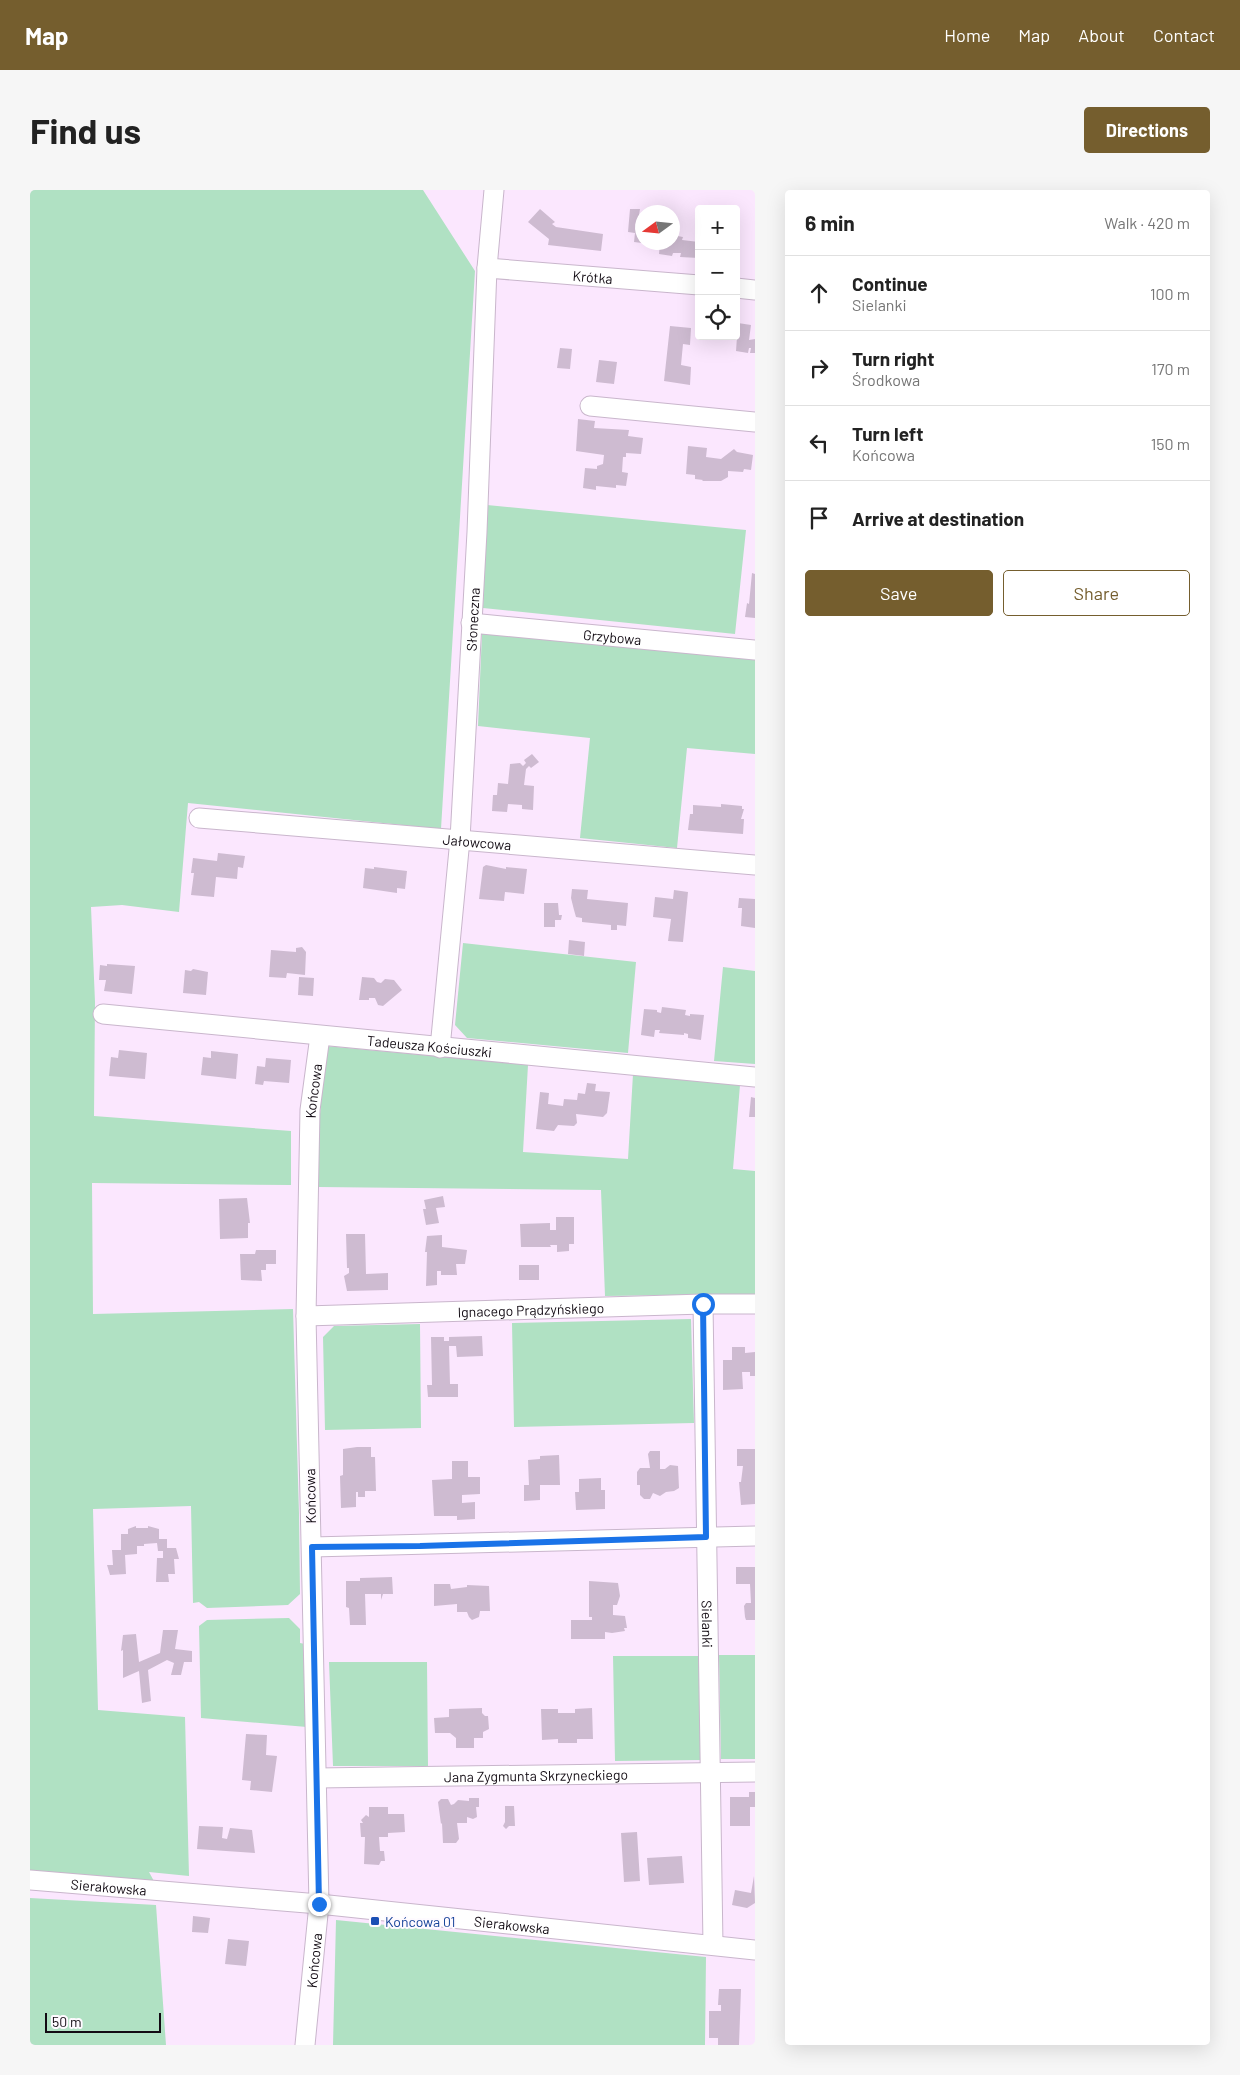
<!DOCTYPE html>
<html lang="en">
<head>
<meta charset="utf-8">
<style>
	:root { --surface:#fff; --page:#f6f6f6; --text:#222; --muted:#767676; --line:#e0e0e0; --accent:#755e2e }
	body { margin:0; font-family:Barlow,sans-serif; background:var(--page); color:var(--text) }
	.controls { position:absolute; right:15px; top:15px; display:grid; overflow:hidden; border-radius:5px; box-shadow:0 5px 20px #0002 }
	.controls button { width:45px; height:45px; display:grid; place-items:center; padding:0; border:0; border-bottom:1px solid var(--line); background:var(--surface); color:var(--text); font:25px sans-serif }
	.compass { position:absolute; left:605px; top:15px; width:45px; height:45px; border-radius:50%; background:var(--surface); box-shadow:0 5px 20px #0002; rotate:255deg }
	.scale { position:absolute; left:15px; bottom:12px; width:116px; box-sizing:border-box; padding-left:5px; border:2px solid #120b13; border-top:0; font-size:14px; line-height:18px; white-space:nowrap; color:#120b13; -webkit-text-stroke:4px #fefaff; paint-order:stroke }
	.stop { position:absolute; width:15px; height:15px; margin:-11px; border:4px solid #1a73e8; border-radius:50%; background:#fff }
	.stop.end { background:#1a73e8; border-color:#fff; box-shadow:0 1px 5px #0008 }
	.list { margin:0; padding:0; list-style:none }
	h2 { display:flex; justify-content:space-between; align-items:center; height:65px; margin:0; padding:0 20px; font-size:21px }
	h2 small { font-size:16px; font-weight:400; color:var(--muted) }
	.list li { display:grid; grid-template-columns:32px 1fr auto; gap:15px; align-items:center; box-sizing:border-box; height:75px; padding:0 20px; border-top:1px solid var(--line) }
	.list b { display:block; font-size:19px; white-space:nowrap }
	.list p { margin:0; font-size:16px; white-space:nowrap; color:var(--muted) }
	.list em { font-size:16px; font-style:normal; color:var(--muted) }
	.actions { display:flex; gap:10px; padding:15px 20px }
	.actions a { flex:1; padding:11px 0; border:1px solid var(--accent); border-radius:5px; text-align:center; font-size:18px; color:var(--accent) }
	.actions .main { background:var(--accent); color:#fff }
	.icon { flex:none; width:28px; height:28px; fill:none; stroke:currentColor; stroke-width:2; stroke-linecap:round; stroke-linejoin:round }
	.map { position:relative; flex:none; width:725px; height:1855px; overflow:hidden; border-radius:5px }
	header { display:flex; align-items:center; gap:30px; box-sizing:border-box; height:70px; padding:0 25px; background:var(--accent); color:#fff }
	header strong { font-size:24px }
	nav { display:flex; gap:28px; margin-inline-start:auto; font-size:18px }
	.intro { display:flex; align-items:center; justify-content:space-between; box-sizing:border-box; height:120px; padding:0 30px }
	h1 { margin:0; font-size:35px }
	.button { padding:12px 22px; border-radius:5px; background:var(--accent); color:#fff; font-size:18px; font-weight:700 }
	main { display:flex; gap:30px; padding:0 30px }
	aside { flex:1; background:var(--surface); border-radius:5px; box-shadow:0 5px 20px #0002 }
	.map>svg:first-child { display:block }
	.green { fill:#b0e1c3 }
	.building { fill:#cebbd1 }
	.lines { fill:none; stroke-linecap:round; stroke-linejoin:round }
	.minor-casing { stroke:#c9b6cc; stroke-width:21 }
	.minor { stroke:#fff; stroke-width:19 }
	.route { stroke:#1a73e8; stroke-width:6 }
	.transit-dot { fill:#1a4fb4; stroke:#fefaff; stroke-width:2 }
	.labels { text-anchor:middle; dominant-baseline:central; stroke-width:4; stroke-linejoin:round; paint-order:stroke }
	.street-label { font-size:14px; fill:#120b13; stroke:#fefaff }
	.transit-label { font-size:14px; fill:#164399; stroke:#fefaff; text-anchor:start }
</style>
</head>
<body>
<header>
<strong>Map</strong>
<nav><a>Home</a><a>Map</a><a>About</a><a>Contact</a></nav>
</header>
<div class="intro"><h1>Find us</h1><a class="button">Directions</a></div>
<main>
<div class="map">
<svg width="725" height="1855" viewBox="0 0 725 1855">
	<rect width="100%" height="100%" fill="#fbe7fe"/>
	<!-- green -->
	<path class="green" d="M0,0h393l52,81 -34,558 -253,-26 -9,109 -57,-7 -31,2 4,95 -1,114 197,15v54l-199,-2 1,131 200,-5 6,205 1,80 -12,11 -81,3 -8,-6 -6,1 -2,-97 -98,3 5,201 87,7 4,159 -40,-4 6,11 -125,-13z
		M457,315l259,25 -11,104 -252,-26z
		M452,443l273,27v94l-68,-6 -10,100 -97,-10 10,-100 -112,-12z
		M433,753l173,19 -8,91 -161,-15 -12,-13z
		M693,777l32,4v93l-41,-3z
		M296,856l202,19 -5,87 105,7 5,-85 107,11 -7,84 22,2v123l-150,2 -4,-106 -282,-3 -1,-50z
		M661,1129l3,104 -180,4 -2,-104z
		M390,1134l1,104 -96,2 -2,-93 11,-11z
		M259,1428l11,11v14l5,1 2,83 -106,-9 -2,-92 8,-6z
		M689,1465h36v104h-34z
		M583,1466h86l3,104 -87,1z
		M299,1472h98l1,104h-95z
		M0,1708l126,7 10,140h-136z
		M306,1730l370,37 -1,88h-372z"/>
	<!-- building -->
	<path class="building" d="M510,19l15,13 -3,2 4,3 47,7 -2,17 -53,-6 1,-6 -21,-17z
		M600,19h10l-1,6h3v28l-8,-1 1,-9 -7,-1z
		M642,45l11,2 -1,3 17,2v16l-19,-1 1,-4h-8l-1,3 -13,-2 1,-12h12z
		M708,133l13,2 -2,15 6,-1v14h-5l1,-5h-2l-1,5 -12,-2z
		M640,136l21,2 -1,17 -7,-1 -2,21 10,2 -1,18 -26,-4z
		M530,158l12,1 -2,20 -13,-1z
		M569,170l18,2 -3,22 -18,-2z
		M548,229l17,2 -1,7 35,2 -1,6 15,2 -2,16 -15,-1v4h-3l-1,15 6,1 -2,13 -10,-1v3l-20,-2v4l-13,-2 2,-20 12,1v-3l6,-2 1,-9 -28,-4z
		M658,256l19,2 -1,9 15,2 13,-10 3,3 16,3 -2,15 -7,-1 -1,3 -15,-1v6l-7,4h-19l1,-1 -8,-1v-4l-9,-1z
		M722,383l3,1v44l-10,-1 2,-14 2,1z
		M502,564l7,8 -8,6 -2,-2 -3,3 -2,16 10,1 -1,24 -11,-1v-4l-14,-1 -1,8 -15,-1 1,-16h4l1,-12 10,1 2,-20 10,-1 3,3 3,-3 -2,-3z
		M691,614l21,2v3h2l-3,10h3l-1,15 -55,-4 2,-16h3v-9l28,2z
		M188,663l27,3 -2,12 -5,-1 -1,12 -21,-2 -2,20 -23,-2 3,-22h-3l2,-15 24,3z
		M456,675l20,4v-2l21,2 -3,25 -19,-2 -1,9 -25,-2 4,-32z
		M344,677l33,4 -2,18 -8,-1v5l-34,-5 2,-20 9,1z
		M542,699l16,1 -1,9 41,4 -2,23 -9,-1v5h-6v-5l-29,-3v-4l-6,-1 -2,-7 -3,-12z
		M644,700l14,2 -5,50 -15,-1 3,-22 -18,-2 2,-20 18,2z
		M709,708l16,1v29l-14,-2 1,-18h-4z
		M514,713h14l1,12h3l-1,5h-6v7h-11z
		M539,750l16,2 -1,14 -16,-2z
		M272,757l4,5 -1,23 -18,-2 -1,5 -17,-1 2,-27 25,2v-4z
		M77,774l28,2 -3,28 -28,-3 2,-11h-7l1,-15 7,1z
		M163,779l15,3 -2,23 -23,-2 2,-23 6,1z
		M269,787l15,1 -1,18 -15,-1z
		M332,787l12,1 3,4 4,1 4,-4 9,1 8,10 -19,16 -5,-1 -3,-7h-6v2h-10z
		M632,817l24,3 -1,5 5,1v-2l14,1 -3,25 -13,-2v-4l-4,-1v2l-25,-2 1,-3h-5l-1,7 -13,-2 3,-26 13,1v2l4,1z
		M89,860l28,3 -2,26 -36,-3 2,-19 7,1z
		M181,861l27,3 -2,25 -35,-4 2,-18 8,1z
		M236,868l25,2 -2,23 -25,-2 -1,4 -8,-1 2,-18 8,1z
		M557,893l9,1 -1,7 15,1 -3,21 -4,4 -27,-3 1,9 -3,3 -16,-1 -4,6 -18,-2 4,-37 9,1 -1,11 15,2 1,-7 13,1 1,-7 7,1z
		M721,907l4,1v19h-6z
		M413,1006l2,11 -9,1 3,15 -13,2 -3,-16h3l-2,-9z
		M217,1008l3,25h-2v15l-28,1 -1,-40z
		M526,1027h18v27h-5v7l-12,1v-7h-7l1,2h-30l-1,-23 30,-1v7h6z
		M316,1044h19l1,40 22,-1v17l-41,1 -3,-15 5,-3v-5h-2z
		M412,1045v12l25,3 -2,14h-9l1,11h-16v-4h-4v14l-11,1 1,-34h-2l2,-16z
		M226,1060h20v14h-10v6h-5l1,11 -21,-1 -1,-26h15z
		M489,1075h20v15h-20z
		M452,1146l1,20 -26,1 -1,-11h-7l1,38h8v13h-30l-1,-12h5l-1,-48h13v4h5v-4z
		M702,1157h13v6l10,-1v24h-5v-4h-8l1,17 -20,1v-30h9z
		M327,1257h14v10h4l1,34h-11v6h-7v-5h-2v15l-15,1 -1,-32 3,-1v-26z
		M707,1259h18v55l-14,1 -2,-23h2l2,-16h-6z
		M620,1261h10v18h5l5,-4 8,1 1,22 -5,3 -8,1 -6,4 -7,-3 -3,6h-6l-4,-4v-10h-3v-13l3,-4h10l-2,-14z
		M529,1265l1,30h-20v15l-16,1v-16h5l-1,-25 12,-1v-3z
		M422,1271h16v16h12v17l-18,1v8l13,-1v17l-18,1v-4h-23l-2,-36 20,-1z
		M571,1288v12h4v19l-29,1 -1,-18h4v-13z
		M106,1336v2h12v-2l11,3v10h8v9h9l3,11h-5l1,15h-7l1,8h-13l1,-24h6v-7h-5l-1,-8 -13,1v2h-7v8l-12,1 1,19 -16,1 -3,-10h6l-1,-15h9v-16h7v-5z
		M706,1377h19v53h-9l-1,-3 -1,-11 2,-3h5l-1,-19h-14z
		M362,1387l1,17h-10l-2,6v-6h-16l1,31h-16l-1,-17 -3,-1v-26h14v-3z
		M559,1391l29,2 2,13 -3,9h-4v10l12,1 2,12h-3l1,3 -13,2 -7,-1v7h-34v-19h21v-3h-3z
		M404,1394h16l1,5 16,-2v-2l22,1 1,25h-10l-1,6 -7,3 -3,-3 -2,-5h-10v-8l-23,2z
		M133,1440h15l-3,19 17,2v11h-8l-3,13h-10l3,-12 -7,-3 -19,10 3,31 -9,2 -3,-32 -16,7v-28l-2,1 2,-16 13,-1 3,28 21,-9z
		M452,1518v5l3,3h3l1,13 -6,3v6h-9v10h-18v-10l-6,-5h-15l-1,-15 15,-1v-8z
		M562,1518l1,31h-16v4h-19v-4l-16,1 -1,-31h17v4h17v-4z
		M216,1544l21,1 -1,20 11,1 -5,36 -22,-2 1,-9 -9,-1z
		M719,1602h6v15h-5v19h-20v-29h19z
		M439,1608h10v9h-3l1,10 -4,2 -6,-2v6h-10l2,16 -3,4h-13l-1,-20 -1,1 -3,-22 3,-3h7l3,6 3,-1 4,-4 11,1z
		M475,1616h9l1,20h-6l-3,3 -3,-3 2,-4z
		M339,1617h19v7h16l1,18 -17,1v4h-9l1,14h4l1,10h-4l-2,4 -15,-1 1,-27h-4l-1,-14h3l-2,-3 5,-5 3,2z
		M169,1636l24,1 -1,11 5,1 3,-11 22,2 3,23 -58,-4z
		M607,1642l3,49 -16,1 -3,-49z
		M652,1666l2,27 -35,2 -2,-27z
		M724,1686l1,27 -8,5 -15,-3 3,-15 16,3z
		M163,1726l17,2 -2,15 -16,-1z
		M198,1749l21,2 -3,25 -21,-2z
		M689,1799h22l-2,56h-21v-7h-9v-27h12v-6h-3z"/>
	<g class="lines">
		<defs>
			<g id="minor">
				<path id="s1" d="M457,78l212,17"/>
				<path d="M706,98l19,2"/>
				<path d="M560,216l165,16"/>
				<path id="s2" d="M441,433l284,27"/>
				<path id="s3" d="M169,628l556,47"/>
				<path id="s4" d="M73,824l652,63"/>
				<path id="s5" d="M410,858l20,-209 17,-307 10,-264 7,-78"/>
				<path id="s6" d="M673,1114l10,641"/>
				<path id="s7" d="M276,1126l397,-12h52"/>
				<path d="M282,1357l443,-11"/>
				<path id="s8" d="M287,1588l438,-6"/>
				<path id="s9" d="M0,1690l289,24 436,46"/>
				<path id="s10" d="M275,1855l14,-141 -13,-588 4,-206 10,-74"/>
			</g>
		</defs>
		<!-- minor casing -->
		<use href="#minor" class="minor-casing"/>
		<!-- minor -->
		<use href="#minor" class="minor"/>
	</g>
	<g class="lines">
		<!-- route -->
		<path class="route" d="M289,1714l-7,-357 108,-1 286,-9 -3,-233"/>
	</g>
	<!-- markers -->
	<rect class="transit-dot" x="340" y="1726" width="10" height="10" rx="2.5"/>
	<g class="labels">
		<!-- street labels -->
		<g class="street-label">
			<text stroke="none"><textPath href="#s1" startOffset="106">Krótka</textPath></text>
			<text stroke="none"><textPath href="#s5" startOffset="430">Słoneczna</textPath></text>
			<text stroke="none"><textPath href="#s2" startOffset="142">Grzybowa</textPath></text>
			<text stroke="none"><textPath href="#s3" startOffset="279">Jałowcowa</textPath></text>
			<text stroke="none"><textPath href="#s4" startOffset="328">Tadeusza Kościuszki</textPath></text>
			<text stroke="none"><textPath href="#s10" startOffset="955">Końcowa</textPath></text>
			<text stroke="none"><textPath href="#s7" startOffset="225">Ignacego Prądzyńskiego</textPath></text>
			<text transform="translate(280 1306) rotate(-91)">Końcowa</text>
			<text stroke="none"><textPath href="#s6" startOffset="320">Sielanki</textPath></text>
			<text stroke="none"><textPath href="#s8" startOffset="219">Jana Zygmunta Skrzyneckiego</textPath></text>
			<text stroke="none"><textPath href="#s9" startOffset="79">Sierakowska</textPath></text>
			<text stroke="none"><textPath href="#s9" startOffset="484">Sierakowska</textPath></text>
			<text stroke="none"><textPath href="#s10" startOffset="85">Końcowa</textPath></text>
		</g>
		<!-- transit labels -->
		<g class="transit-label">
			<text x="355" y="1731">Końcowa 01</text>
		</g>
	</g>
</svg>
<div class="controls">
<button>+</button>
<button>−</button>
<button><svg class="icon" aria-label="locate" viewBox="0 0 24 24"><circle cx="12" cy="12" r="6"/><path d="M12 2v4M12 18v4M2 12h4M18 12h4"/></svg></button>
</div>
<svg class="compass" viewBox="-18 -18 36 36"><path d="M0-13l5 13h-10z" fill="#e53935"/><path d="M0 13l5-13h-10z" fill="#767676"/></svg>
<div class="scale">50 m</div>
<div class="stop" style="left:673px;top:1114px"></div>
<div class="stop end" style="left:289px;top:1714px"></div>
</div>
<aside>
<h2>6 min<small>Walk · 420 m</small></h2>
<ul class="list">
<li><svg class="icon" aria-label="ahead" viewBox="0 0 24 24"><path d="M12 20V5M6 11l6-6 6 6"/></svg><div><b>Continue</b><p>Sielanki</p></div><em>100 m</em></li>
<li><svg class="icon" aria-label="right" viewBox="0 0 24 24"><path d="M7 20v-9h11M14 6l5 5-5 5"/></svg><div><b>Turn right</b><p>Środkowa</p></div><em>170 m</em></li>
<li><svg class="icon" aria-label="left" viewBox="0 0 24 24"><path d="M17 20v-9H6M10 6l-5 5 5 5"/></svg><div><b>Turn left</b><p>Końcowa</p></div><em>150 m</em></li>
<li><svg class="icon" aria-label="arrive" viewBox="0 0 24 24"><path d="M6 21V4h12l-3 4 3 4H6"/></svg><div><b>Arrive at destination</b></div></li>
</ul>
<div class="actions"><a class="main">Save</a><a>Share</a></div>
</aside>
</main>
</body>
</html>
